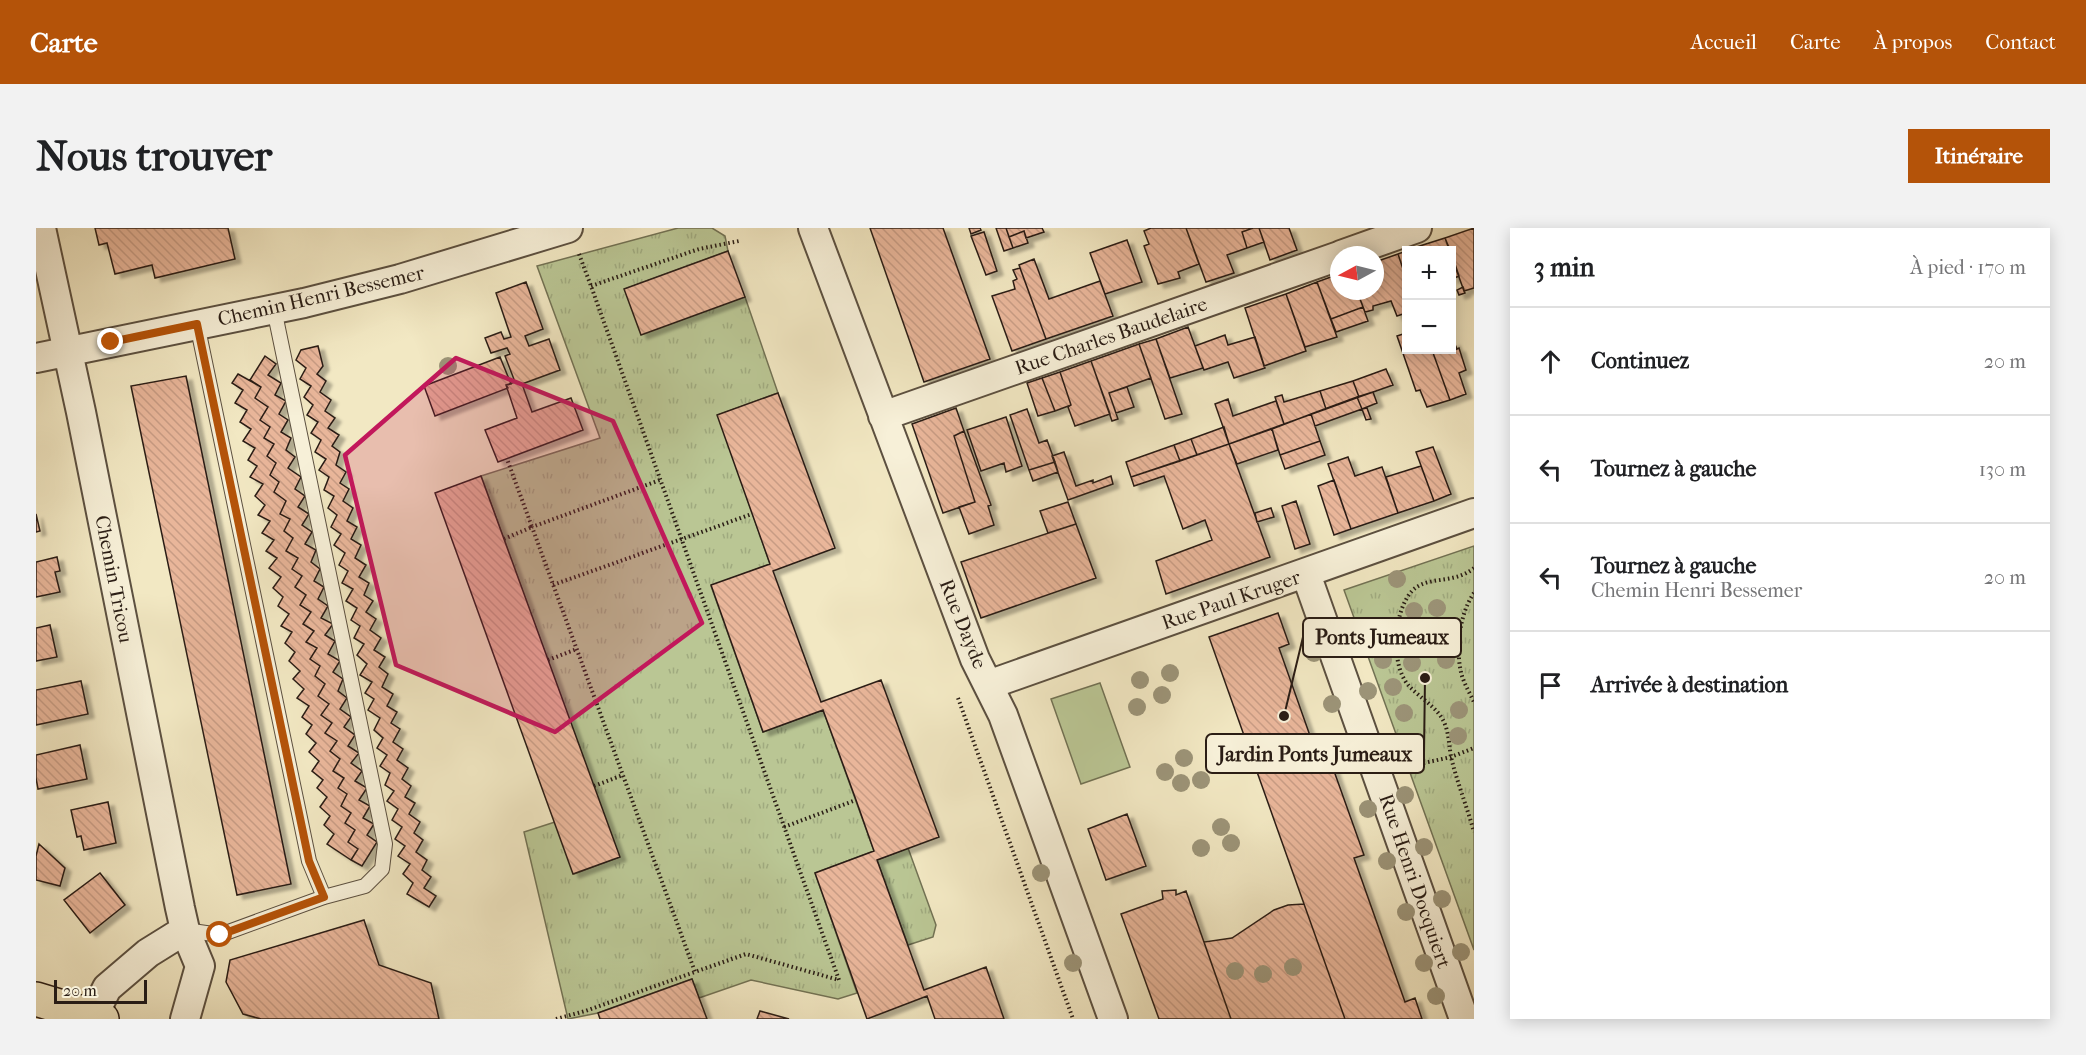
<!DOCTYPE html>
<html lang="fr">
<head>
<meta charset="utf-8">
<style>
	:root { --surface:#fff; --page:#f2f2f2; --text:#202124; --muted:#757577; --line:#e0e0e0; --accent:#b45309 }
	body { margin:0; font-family:"IM FELL French Canon",serif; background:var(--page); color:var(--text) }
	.controls { position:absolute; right:18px; top:18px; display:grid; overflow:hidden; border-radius:0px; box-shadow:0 3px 15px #0003 }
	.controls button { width:54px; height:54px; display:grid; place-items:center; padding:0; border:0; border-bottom:2px solid var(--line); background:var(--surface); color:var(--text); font:30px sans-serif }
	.compass { position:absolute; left:1294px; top:18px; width:54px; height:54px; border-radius:50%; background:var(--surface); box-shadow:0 3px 15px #0003; rotate:263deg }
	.scale { position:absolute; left:18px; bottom:15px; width:93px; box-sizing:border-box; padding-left:6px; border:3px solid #2a1d15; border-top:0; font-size:16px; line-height:21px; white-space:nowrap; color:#2a1d15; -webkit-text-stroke:4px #f7f0d8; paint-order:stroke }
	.stop { position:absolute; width:18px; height:18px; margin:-14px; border:4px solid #b45309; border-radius:50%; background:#fff }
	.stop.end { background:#b45309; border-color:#fff; box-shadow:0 2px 6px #0008 }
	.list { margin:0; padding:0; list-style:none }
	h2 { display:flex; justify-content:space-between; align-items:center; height:78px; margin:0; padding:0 24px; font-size:26px }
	h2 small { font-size:20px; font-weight:400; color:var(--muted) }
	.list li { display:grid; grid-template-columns:39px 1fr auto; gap:18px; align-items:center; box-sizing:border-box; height:108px; padding:0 24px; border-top:2px solid var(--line) }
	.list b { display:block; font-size:22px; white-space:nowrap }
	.list p { margin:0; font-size:20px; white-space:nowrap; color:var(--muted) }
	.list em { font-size:20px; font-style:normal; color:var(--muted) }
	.icon { flex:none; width:33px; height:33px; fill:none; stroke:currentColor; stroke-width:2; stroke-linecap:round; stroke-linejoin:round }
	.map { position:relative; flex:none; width:1438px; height:791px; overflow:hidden; border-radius:0px }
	header { display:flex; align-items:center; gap:36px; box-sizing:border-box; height:84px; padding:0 30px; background:var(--accent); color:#fff }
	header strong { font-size:28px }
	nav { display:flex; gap:33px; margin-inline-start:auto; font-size:21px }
	.intro { display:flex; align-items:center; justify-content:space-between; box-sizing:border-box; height:144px; padding:0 36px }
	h1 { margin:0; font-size:42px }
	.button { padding:15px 27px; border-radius:0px; background:var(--accent); color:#fff; font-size:21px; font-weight:700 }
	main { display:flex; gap:36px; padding:0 36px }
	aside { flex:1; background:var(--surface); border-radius:0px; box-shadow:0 3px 15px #0003 }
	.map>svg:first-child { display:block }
	.grass { fill:url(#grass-tufts); stroke:#727254; stroke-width:1.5 }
	.pitch { fill:#bac694; stroke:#727254; stroke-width:1.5 }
	.building { fill:url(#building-back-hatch); stroke:#2a1d15; stroke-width:1.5; filter:url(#shadow) }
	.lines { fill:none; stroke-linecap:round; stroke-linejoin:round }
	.service-casing { stroke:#5c5040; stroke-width:16 }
	.minor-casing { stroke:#5c5040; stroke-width:32 }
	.primary-casing { stroke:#2a1d15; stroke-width:36 }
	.path { stroke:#2a1d15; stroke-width:4; stroke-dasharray:1.5 3; stroke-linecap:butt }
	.service { stroke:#f7f0d8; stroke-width:14 }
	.minor { stroke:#f7f0d8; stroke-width:28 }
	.primary { stroke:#f2e8c3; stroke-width:33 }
	.tree { fill:#9c9478 }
	.route { stroke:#b45309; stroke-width:8 }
	.marked { fill:#c2185b; fill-opacity:0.2; stroke:#c2185b; stroke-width:4.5; stroke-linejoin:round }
	.labels { text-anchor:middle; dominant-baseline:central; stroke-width:4.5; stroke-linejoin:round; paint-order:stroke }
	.street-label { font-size:20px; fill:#2a1d15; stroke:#f7f0d8 }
	.leader { fill:none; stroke:#2a1d15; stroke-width:2 }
	.callout-dot { fill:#2a1d15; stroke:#f7f0d8; stroke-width:2 }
	.callout { fill:#f7f0d8; stroke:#2a1d15; stroke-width:2 }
	.callout-label { font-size:21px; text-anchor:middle; font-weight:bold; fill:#2a1d15 }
</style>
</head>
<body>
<header>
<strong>Carte</strong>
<nav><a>Accueil</a><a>Carte</a><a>À propos</a><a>Contact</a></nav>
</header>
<div class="intro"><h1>Nous trouver</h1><a class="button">Itinéraire</a></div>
<main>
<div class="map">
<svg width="1438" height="791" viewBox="0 0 1438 791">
	<defs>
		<pattern id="grass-tufts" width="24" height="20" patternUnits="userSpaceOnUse" patternTransform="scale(1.5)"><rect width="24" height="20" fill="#bac694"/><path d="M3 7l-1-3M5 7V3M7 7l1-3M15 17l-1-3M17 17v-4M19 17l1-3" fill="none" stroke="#a0aa7f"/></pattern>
		<pattern id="building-back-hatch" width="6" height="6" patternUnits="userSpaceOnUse" patternTransform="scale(1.5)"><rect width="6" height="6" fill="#e9b69a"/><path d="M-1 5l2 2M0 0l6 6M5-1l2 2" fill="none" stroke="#c89c84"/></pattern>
		<filter id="shadow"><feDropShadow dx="6" dy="4" stdDeviation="1.5" flood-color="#0004"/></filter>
	</defs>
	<rect width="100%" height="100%" fill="#f2e8c3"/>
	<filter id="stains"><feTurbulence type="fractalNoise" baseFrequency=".00333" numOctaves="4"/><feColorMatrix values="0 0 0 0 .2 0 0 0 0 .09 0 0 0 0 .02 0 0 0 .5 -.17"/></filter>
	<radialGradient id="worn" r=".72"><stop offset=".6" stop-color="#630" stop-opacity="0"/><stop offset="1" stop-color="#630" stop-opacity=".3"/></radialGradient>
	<!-- grass -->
	<path class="grass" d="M642,0h34l13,8 3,15 -103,38 120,8 33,96 -60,22 52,149 -59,22 52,146 60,-22 51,141 -59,22 42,120 -19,6 -87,-19 -52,18 -7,-19 -94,34 -30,6 -44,-187 31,-10 19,52 45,-17 -138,-381 119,-38 -63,-172z
		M1438,318v404l-130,-360z
		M872,620l28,77 -3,12 -25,8 -31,-85z"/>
	<!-- pitch -->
	<path class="pitch" d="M1064,455l30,84 -49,17 -30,-85z"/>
	<!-- building -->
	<path class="building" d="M59,0h133l7,31 -80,19 -3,-13 -37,9 -8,-31 -8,2z
		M834,0h73l47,131 -66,23z
		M933,0h11l1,2 -10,4z
		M960,0h10l7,20 -9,3z
		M970,0h36l2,4 -18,6 -2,-7 -15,6z
		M1115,0h35l13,36 -21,8 2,6 -22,6 -14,-38 5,-2 -5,-13z
		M1150,0h67l-11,4 5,16 -20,7 7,18 -28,9z
		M1217,0h6l5,14 -17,6 -5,-16z
		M1223,0h30l8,22 -27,10z
		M1438,0v60l-10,3 -19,-53z
		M988,3l4,12 -15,5 -4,-11z
		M948,4l13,39 -11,4 -15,-39z
		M1409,10l5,12h-43z
		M1091,12l15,42 -37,12 -15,-41z
		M692,23l17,46 -104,38 -17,-46z
		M1370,23v27l-8,-24z
		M1362,26l8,24v35l-9,3 -6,-15 -18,5v4l-8,2 -8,-21h18v-29z
		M1416,27l7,21 -7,3z
		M998,31l15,40 51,-18 13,35 -67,23 -27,-74z
		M984,40l26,71 -34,12 -20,-55 23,-7 -2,-8 4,-2 -4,-9z
		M1303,46v17h18l6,16 -32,12 -14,-37z
		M490,54l17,47 -18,7 4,10 20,-7 11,31 -38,14 10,28 39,-14 12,32 -85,32 -13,-32 32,-12 -11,-33 9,-3 -10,-26 5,-2 -3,-6 -16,5 -6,-15 16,-6 3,7 7,-2 -15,-44z
		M1281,54l20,55 -32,10 -19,-53z
		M1427,59l2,6 -6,2 -2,-5z
		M1250,66l20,57 -42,15 -19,-58z
		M1327,79l5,14 -32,11 -5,-13z
		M1152,99l15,41 -33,10 -14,-39z
		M1370,105v17h26l18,50 -23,7 -7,-17 -4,1 -19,-55z
		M1189,107l3,10 27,-8 10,31 -31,10 -6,-16 -24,8 -9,-24z
		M1120,111l26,75 -17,5 -26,-75z
		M1418,114l3,7 -6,3 1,-9z
		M1103,116l12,34 -42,15 9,26 -6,2 -21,-60z
		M282,118l5,20 -6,8 9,7 -6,11 11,8 -6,11 10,7 -7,10 11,7 -7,11 8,6 -4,13 10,7 -6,11 9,6 -6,12 10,7 -6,13 10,6 -6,12 10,6 -6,13 11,7 -7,12 10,6 -5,12 9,6 -7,11 10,7 -6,11 11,8 -7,12 11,7 -6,10 9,7 -6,13 11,7 -6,12 10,6 -6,11 9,6 -7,13 10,7 -6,11 11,8 -6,11 9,7 -6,11 10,6 -6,11 11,8 -6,11 9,7 -7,12 11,8 -5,10 9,7 -7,11 12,8 -7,11 -22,-13 6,-11 -10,-9 7,-10 -12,-8 7,-10 -10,-7 7,-12 -10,-7 6,-11 -11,-8 7,-10 -9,-6 5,-12 -10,-7 7,-11 -10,-7 6,-10 -9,-8 6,-12 -12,-8 6,-11 -9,-6 7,-11 -12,-7 7,-11 -10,-9 7,-11 -10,-6 6,-12 -9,-6 6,-12 -11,-7 7,-12 -11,-6 6,-12 -9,-6 6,-12 -11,-8 7,-11 -10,-7 6,-12 -9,-7 6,-12 -10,-6 5,-13 -10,-7 7,-11 -11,-7 6,-12 -10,-7 7,-11 -11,-7 6,-10 -9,-8 7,-11 -11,-7 6,-11 -10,-8 5,-10z
		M1423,120l7,22 -7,3 7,21 -16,6 -18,-50h18l1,2z
		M229,128l11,8 -8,11 13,8 -6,12 11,6 -7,13 9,6 -7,12 10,6 -5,12 9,7 -7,11 13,9 -6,12 10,7 -7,11 11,7 -7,11 10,7 -7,12 11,6 -5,12 9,7 -6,12 10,6 -6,12 10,7 -7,12 12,6 -8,11 10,6 -7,13 12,7 -7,11 10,7 -5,12 9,7 -7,11 11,8 -7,10 11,8 -7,11 11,7 -8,10 11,8 -7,10 12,7 -8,12 11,6 -7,12 11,6 -7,11 10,7 -15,24 -11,-6 7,-11 -10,-7 7,-12 -10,-7 6,-10 -10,-7 6,-12 -9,-6 6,-10 -11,-7 7,-12 -10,-8 7,-10 -12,-8 7,-10 -11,-8 8,-11 -11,-8 7,-12 -10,-8 5,-10 -10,-7 7,-11 -11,-6 8,-11 -11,-7 8,-12 -11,-7 6,-10 -11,-8 7,-11 -10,-7 6,-11 -12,-7 7,-13 -9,-7 6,-12 -10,-5 6,-13 -12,-9 5,-10 -9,-7 6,-12 -9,-7 7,-12 -10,-6 6,-11 -10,-7 8,-13 -13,-9 6,-11 -11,-7z
		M464,129l11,27 -5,1 2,3 -73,28 -11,-30z
		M1055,133l19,53 -35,12 -7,-19 3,-2 -11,-33z
		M1350,141l7,16 -34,12 -6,-16z
		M1024,144l11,33 -16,6 -13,-33z
		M202,146l23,13 -6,11 13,9 -8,13 10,7 -6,11 10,6 -7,12 9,7 -6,12 9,7 -5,10 12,9 -6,13 10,5 -6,12 9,7 -7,13 12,7 -6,11 10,7 -7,11 11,8 -6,10 11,7 -8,12 11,7 -8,11 11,6 -7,11 10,7 -5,10 10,8 -7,12 11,8 -8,11 11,8 -7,10 12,8 -7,10 10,8 -7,12 11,7 -6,10 9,6 -6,12 10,7 -6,10 10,7 -7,12 10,7 -7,11 -24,-16 7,-10 -10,-9 6,-9 -10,-9 7,-10 -10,-9 6,-8 -11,-9 7,-10 -10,-9 7,-9 -10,-9 6,-9 -10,-8 7,-11 -12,-8 7,-9 -11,-10 7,-8 -11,-10 6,-9 -10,-9 7,-11 -11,-6 8,-12 -11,-8 5,-9 -10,-9 8,-11 -12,-9 8,-10 -11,-7 8,-11 -12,-7 8,-12 -12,-6 7,-10 -10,-9 8,-12 -13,-7 7,-11 -9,-6 7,-12 -12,-7 8,-12 -11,-7 7,-12 -12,-7 8,-13 -11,-7z
		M150,148l105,508 -54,11 -106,-509z
		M1006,150l13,33 -17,5 -11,-33z
		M1317,153l6,16 -33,12 -6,-18z
		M1091,159l7,20 -18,6 -7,-20z
		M1284,163l6,18 -42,15 -9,-27 7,-2 2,7z
		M1337,164l4,11 -15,6 -5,-12z
		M742,165l57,155 -62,23 48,131 60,-22 58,157 -62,23 47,130 62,-23 18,52h-69l-8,-23 -60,23 -52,-146 59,-22 -18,-51 -33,-90 -60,22 -52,-147 59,-21 -53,-149z
		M1321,169l5,12 -47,17 -4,-12z
		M1192,171l5,17 43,-15 8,23 -55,20 -14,-40z
		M920,180l8,23 -10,5 21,66 -32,11 -31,-89z
		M1331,180l4,11 -5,1 -4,-11z
		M991,181l12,34 8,-3 8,22 -26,8 -19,-55z
		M1275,186l9,27 -40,14 -8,-26z
		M970,189l16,49 -16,6 -2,-9 -23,8 -14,-41z
		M1188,199l5,17 -32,11 -6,-16z
		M1236,201l6,21 -41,14 -8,-20z
		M928,203l27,74 -3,1 6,19 -25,9 -10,-27 16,-5 -21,-66z
		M1155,211l6,16 -17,6 -6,-16z
		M1284,213l5,14 -40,14 -5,-14z
		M1193,216l41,113 -104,37 -10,-33 56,-21 -7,-20 -22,9 -19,-53 -30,10 -3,-9z
		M1138,217l6,16 -49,16 -5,-15z
		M1397,219l18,47 -17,7 -18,-49z
		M1028,224l12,34 17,-6v3l18,-7 2,8 -45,16 -16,-44z
		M1312,229l7,19 27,-9 16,46 -47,16 -23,-65z
		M1019,234l3,10 -25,9 -4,-11z
		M1385,238l13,35 -36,12 -12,-36z
		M445,248l139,381 -47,17 -138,-381z
		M1298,252l17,49 -17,6 -16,-49z
		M1260,273l14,43 -15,5 -13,-43z
		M1032,274l8,22 -28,9 -8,-22z
		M1235,280l3,9 -17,5 -2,-9z
		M0,286l4,17 -4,1z
		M1040,296l20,54 -115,40 -20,-56z
		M21,329l3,14 -5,1 5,20 -24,5v-35z
		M1242,385l11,31 -10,4 35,99 10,-4 40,112 -10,3 51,144 10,-4 7,21h-77l-41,-115 -95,-267z
		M14,397l7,32 -21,4v-33z
		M45,453l7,33 -52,11v-35z
		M44,517l7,34 -49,10 -2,-11v-23z
		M72,574l8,41 -32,7 -3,-14 -4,1 -6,-27z
		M1091,586l19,52 -40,14 -18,-51z
		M3,616l26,24 -5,18 -24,-6v-24z
		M64,645l25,32 -35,28 -26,-33z
		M1140,662v5l10,-4 45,128h-72l-38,-105 42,-15 -1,-8z
		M1268,676l41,115h-114l-27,-77 28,-4 42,-28 14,-5z
		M328,692l15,45 52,18 8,36h-178l-18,-5 -17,-32 4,-22z
		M656,751l15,40h-107l-2,-6z
		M724,783l29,8h-32z"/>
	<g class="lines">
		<defs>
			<path id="service" d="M161,96l112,537 15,36
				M149,702l35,5 104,-38 41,-11 17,-17 3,-25 -111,-535"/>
			<path id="minor" d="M5,0l40,184 99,496 5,22 15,36 -15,53
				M777,0l162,431 28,56 110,304
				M1305,27l76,-27
				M0,130l268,-55 96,-24 168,-51
				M847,188l456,-160
				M1270,346l158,445
				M952,457l486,-172
				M57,788l14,-28 41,-35 37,-23"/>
			<path id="primary" d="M0,771l66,20"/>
		</defs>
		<!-- service casing -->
		<use href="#service" class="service-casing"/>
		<!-- minor casing -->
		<use href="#minor" class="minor-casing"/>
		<!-- primary casing -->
		<use href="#primary" class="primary-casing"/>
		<!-- path -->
		<path class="path" d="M543,26l12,32c83,231 165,463 248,694l-93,-26 -51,18 -163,-445 128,-47
			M555,58l108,-37 40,-8
			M468,311l28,-12 -25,-68
			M1438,340c-21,17 -47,7 -62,23 -19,21 -22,74 -3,95 11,12 28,21 35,36 5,11 5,23 7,35 6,25 16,50 23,75
			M517,357l199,-71
			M1438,365c-15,21 -19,59 -12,83 3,9 8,18 12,26
			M1361,395l30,4 23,9 11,-1
			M512,432l29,-11
			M922,470l115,321
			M1370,539l45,-10 23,-9
			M558,558l29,-11
			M748,599l72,-27
			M520,791l29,-8 110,-39"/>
		<!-- service -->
		<use href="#service" class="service"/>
		<!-- minor -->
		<use href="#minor" class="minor"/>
		<!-- primary -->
		<use href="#primary" class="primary"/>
	</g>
	<!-- trees -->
	<g class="tree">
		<circle cx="412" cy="138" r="9"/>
		<circle cx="1361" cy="351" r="9"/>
		<circle cx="1401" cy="380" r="9"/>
		<circle cx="1378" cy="383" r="9"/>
		<circle cx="1278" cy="425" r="9"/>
		<circle cx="1347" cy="432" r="9"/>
		<circle cx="1410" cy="432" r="9"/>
		<circle cx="1376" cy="435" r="9"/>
		<circle cx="1134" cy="445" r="9"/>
		<circle cx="1104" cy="452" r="9"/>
		<circle cx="1357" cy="459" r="9"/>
		<circle cx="1332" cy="463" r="9"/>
		<circle cx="1126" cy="467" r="9"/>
		<circle cx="1296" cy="476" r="9"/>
		<circle cx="1101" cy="479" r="9"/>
		<circle cx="1423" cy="482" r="9"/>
		<circle cx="1368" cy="485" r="9"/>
		<circle cx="1422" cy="508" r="9"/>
		<circle cx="1148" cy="530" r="9"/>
		<circle cx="1129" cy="544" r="9"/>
		<circle cx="1165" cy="552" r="9"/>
		<circle cx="1145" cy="555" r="9"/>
		<circle cx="1369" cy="567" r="9"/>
		<circle cx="1332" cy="581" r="9"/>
		<circle cx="1185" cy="599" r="9"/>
		<circle cx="1195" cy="615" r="9"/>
		<circle cx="1388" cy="619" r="9"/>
		<circle cx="1165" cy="620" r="9"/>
		<circle cx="1351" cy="633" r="9"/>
		<circle cx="1005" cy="645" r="9"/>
		<circle cx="1406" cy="671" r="9"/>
		<circle cx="1370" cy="684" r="9"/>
		<circle cx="1425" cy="724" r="9"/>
		<circle cx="1037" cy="735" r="9"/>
		<circle cx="1388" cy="735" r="9"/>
		<circle cx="1257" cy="739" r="9"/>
		<circle cx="1199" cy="743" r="9"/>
		<circle cx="1227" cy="746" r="9"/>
		<circle cx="1400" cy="768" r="9"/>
	</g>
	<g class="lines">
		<!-- route -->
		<path class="route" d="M75,114l86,-18 112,537 15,36 -104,38"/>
	</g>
	<!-- marked area -->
	<path class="marked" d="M420,130l157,63 89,202 -147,109 -159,-67 -51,-210z"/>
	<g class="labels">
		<!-- street labels -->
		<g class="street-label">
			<text transform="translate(285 68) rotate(-13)">Chemin Henri Bessemer</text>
			<text transform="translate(1075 108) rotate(-19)">Rue Charles Baudelaire</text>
			<text transform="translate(78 351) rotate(79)">Chemin Tricou</text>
			<text transform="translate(1195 372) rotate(-19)">Rue Paul Kruger</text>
			<text transform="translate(927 396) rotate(68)">Rue Dayde</text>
			<text transform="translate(1379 653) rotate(71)">Rue Henri Docquiert</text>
		</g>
	</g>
	<!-- callouts -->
	<path class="leader" d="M1248 488L1267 409M1389 450L1388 525"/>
	<g class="callout-dot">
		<circle cx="1248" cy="488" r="6"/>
		<circle cx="1389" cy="450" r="6"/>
	</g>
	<g class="callout">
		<rect x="1267" y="390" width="158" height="39" rx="6"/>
		<rect x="1170" y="506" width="218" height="39" rx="6"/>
	</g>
	<g class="callout-label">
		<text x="1346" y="416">Ponts Jumeaux</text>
		<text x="1279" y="533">Jardin Ponts Jumeaux</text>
	</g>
	<rect width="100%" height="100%" filter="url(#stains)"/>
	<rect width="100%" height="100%" fill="url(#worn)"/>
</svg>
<div class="controls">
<button>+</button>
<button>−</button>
</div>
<svg class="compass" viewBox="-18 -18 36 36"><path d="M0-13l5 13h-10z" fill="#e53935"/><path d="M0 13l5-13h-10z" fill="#757577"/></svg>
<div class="scale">20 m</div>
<div class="stop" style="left:184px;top:707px"></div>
<div class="stop end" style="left:75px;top:114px"></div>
</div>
<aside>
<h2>3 min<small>À pied · 170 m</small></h2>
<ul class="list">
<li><svg class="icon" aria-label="ahead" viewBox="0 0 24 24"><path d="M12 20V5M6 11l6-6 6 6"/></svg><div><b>Continuez</b></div><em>20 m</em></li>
<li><svg class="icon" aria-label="left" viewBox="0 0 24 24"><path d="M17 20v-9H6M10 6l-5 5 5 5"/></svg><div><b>Tournez à gauche</b></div><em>130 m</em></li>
<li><svg class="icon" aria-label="left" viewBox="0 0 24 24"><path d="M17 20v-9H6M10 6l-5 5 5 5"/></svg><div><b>Tournez à gauche</b><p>Chemin Henri Bessemer</p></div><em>20 m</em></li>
<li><svg class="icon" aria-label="arrive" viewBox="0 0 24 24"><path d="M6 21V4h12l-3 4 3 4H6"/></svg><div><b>Arrivée à destination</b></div></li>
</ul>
</aside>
</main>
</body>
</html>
